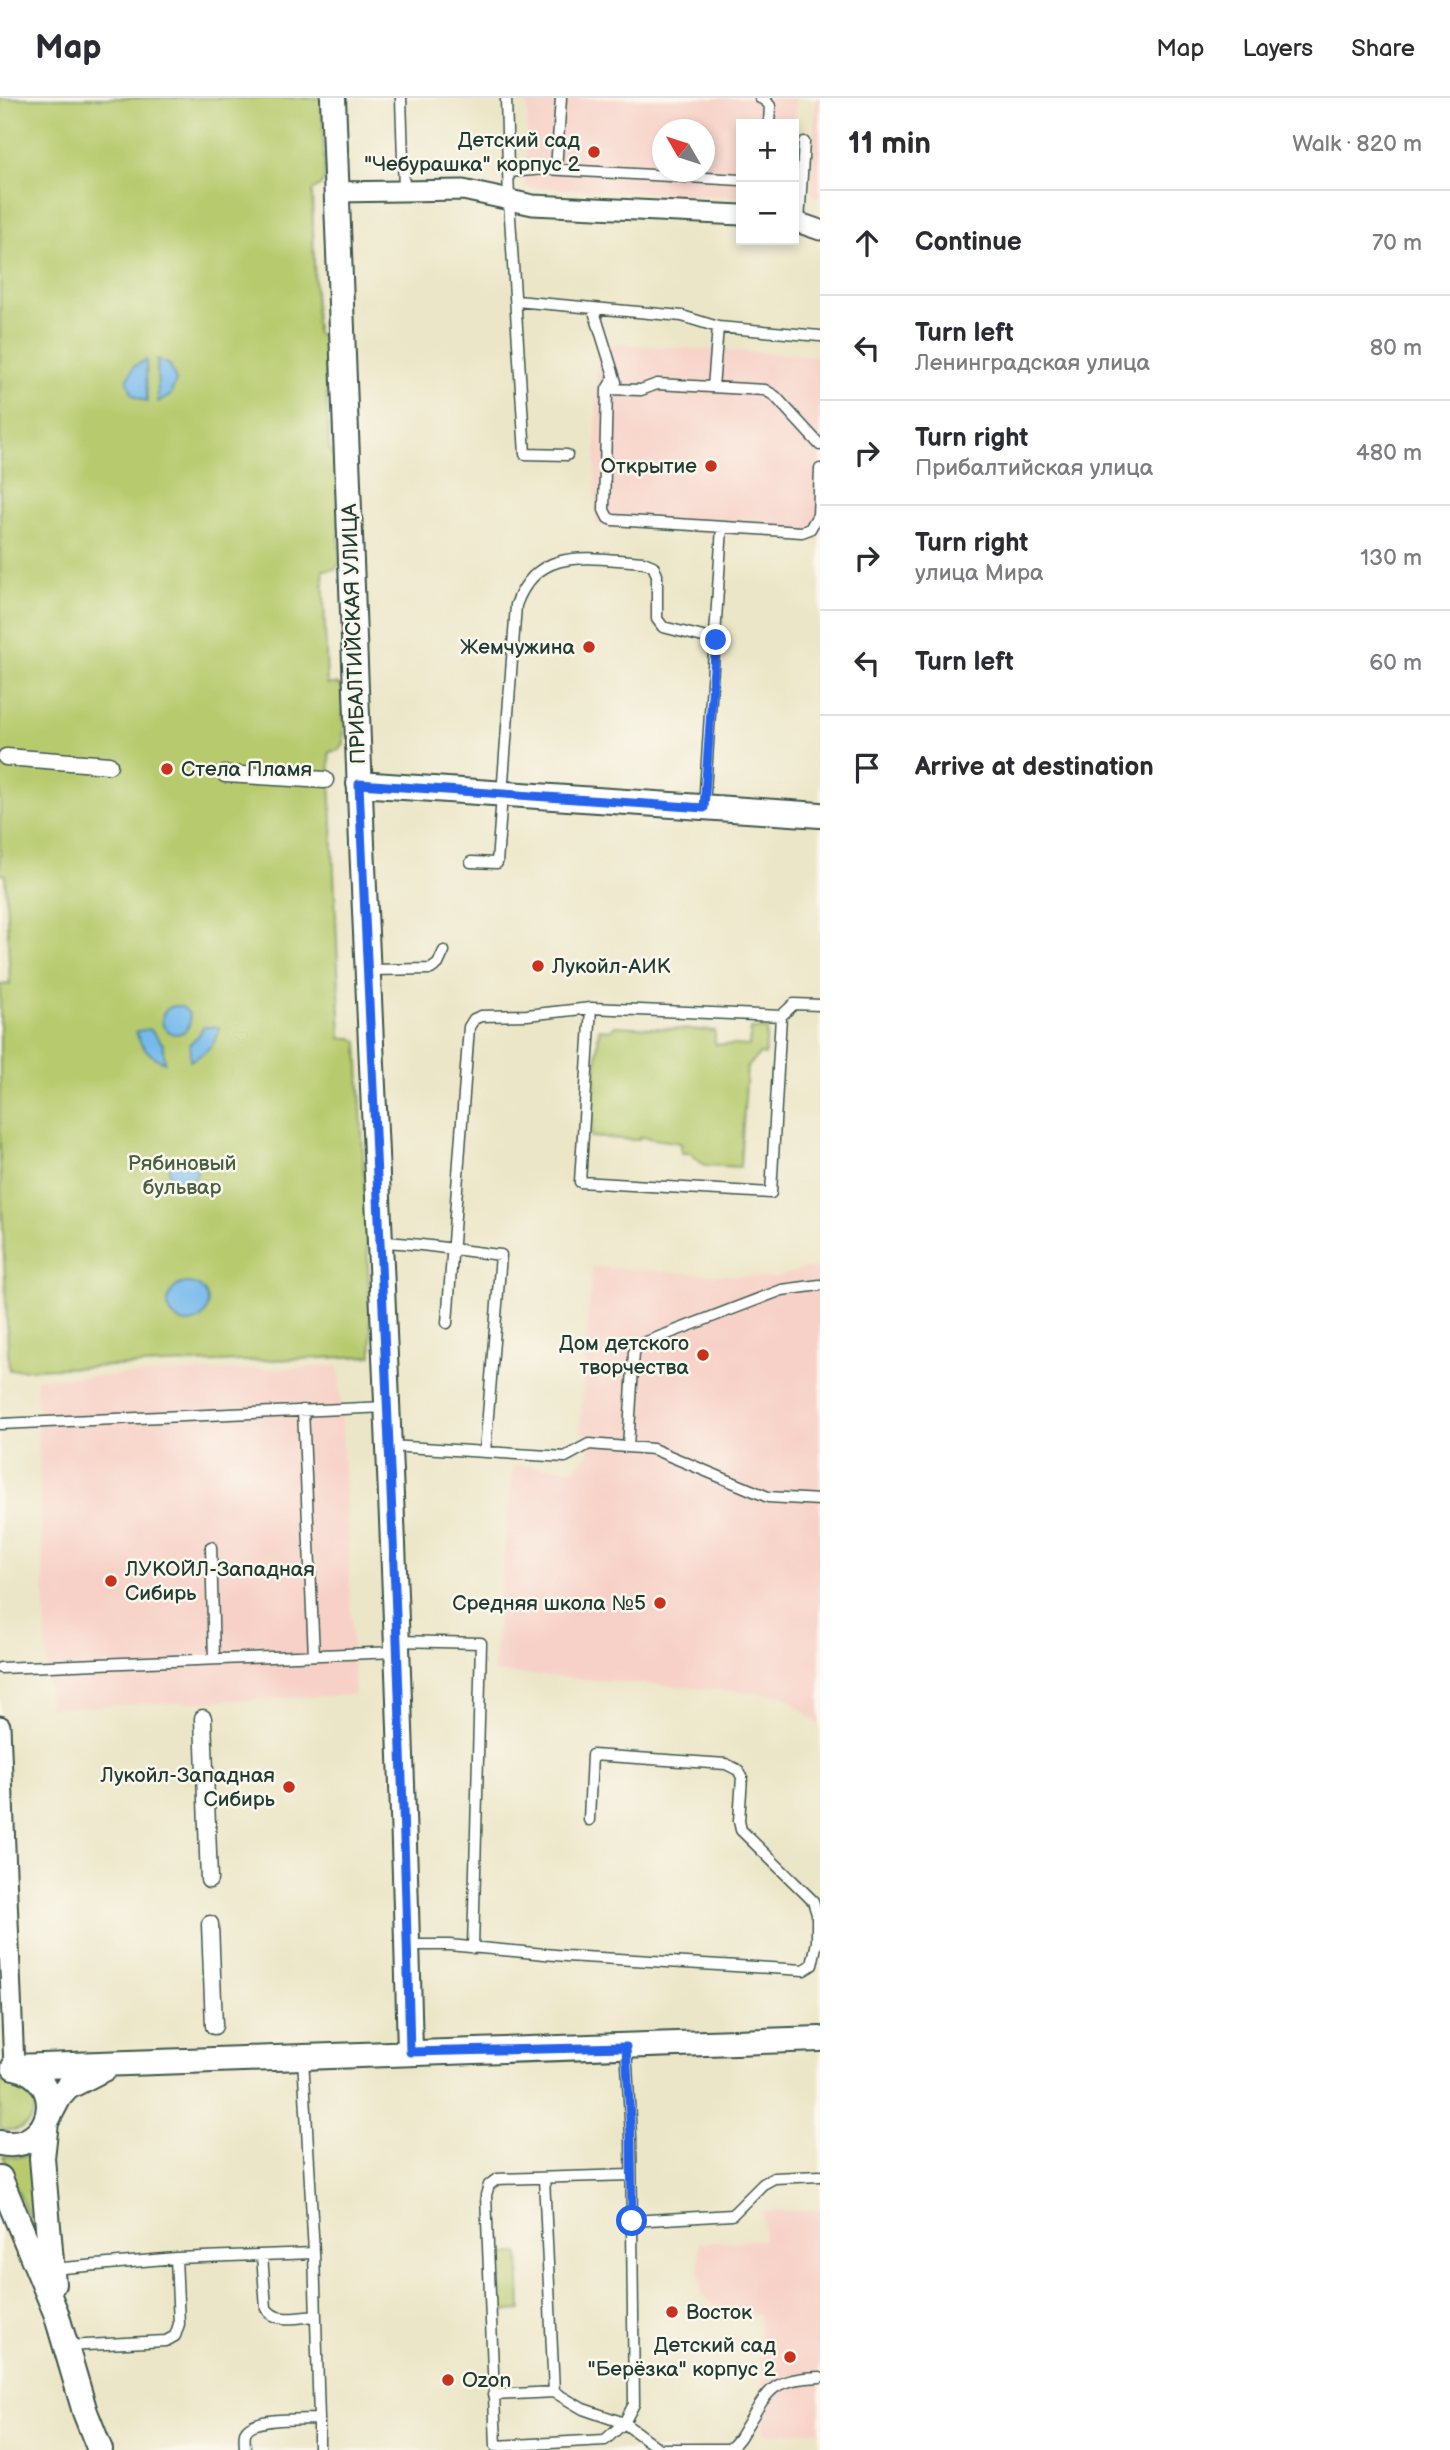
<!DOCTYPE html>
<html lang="en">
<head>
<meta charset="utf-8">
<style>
	:root { --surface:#fff; --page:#f7f7f7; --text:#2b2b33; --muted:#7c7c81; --line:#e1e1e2 }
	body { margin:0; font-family:"Balsamiq Sans",sans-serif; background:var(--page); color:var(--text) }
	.controls { position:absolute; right:21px; top:21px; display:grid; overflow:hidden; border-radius:0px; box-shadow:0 4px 10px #0003 }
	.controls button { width:63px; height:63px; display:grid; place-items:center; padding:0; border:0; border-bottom:2px solid var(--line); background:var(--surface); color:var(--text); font:35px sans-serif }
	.compass { position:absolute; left:652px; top:21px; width:63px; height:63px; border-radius:50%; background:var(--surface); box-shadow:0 4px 10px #0003; rotate:309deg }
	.stop { position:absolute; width:21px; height:21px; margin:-16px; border:5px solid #2563eb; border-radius:50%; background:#fff }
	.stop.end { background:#2563eb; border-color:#fff; box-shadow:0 2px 7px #0008 }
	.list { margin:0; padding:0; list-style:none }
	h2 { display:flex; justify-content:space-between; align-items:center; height:91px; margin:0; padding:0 28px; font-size:30px }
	h2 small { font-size:23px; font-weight:400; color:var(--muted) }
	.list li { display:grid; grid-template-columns:46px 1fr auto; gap:21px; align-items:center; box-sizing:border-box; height:105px; padding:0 28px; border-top:2px solid var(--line) }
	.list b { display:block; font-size:26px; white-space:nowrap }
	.list p { margin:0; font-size:23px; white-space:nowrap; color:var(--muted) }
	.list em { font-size:23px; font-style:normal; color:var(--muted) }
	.icon { flex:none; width:38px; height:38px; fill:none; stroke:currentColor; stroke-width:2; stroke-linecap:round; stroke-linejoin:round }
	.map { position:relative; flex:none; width:820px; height:2352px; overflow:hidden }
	header { display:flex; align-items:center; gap:42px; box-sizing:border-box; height:98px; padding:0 35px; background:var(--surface); border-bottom:2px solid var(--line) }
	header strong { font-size:33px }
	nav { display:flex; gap:38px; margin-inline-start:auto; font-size:24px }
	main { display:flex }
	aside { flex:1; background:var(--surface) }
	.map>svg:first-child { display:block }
	.built { fill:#f7d1c7; fill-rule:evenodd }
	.green { fill:#b7cb6e; stroke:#6b8451; stroke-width:2 }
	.water { fill:#76baec; stroke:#4a7c90; stroke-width:2 }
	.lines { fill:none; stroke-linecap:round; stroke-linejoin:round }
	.service-casing { stroke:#3e564a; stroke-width:13 }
	.pedestrian-casing { stroke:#3e564a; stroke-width:19 }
	.minor-casing { stroke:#3e564a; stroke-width:23 }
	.tertiary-casing { stroke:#3e564a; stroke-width:28 }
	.service { stroke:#fff; stroke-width:10 }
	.pedestrian { stroke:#fff; stroke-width:16 }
	.minor { stroke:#fff; stroke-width:19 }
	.tertiary { stroke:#fff; stroke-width:24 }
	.route { stroke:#2563eb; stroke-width:9 }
	.poi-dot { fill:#c8321e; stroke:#fbf7ec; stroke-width:2.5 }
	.labels { text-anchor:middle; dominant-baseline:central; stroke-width:5; stroke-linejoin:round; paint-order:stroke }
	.poi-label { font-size:21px; fill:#1f3d34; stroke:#fbf7ec; text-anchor:end }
	.street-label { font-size:21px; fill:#1f3d34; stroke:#fbf7ec }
	.park-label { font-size:21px; fill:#456042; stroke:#fbf7ec }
</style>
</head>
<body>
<header>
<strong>Map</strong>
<nav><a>Map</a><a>Layers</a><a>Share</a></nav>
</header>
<main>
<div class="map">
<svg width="820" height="2352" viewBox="0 0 820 2352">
	<rect width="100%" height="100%" fill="#fbf7ec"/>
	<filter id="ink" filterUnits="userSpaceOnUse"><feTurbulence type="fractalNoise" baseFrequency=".0143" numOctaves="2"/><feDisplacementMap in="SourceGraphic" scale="14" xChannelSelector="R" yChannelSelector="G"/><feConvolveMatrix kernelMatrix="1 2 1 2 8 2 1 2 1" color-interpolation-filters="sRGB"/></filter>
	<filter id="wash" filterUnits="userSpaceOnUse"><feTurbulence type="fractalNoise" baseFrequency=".00686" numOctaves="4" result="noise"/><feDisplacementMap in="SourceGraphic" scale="28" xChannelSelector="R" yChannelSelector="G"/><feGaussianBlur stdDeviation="1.57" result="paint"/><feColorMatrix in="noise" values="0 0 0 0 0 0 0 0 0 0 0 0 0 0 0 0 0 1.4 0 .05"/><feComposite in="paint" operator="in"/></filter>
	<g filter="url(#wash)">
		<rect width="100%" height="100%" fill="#ece6c8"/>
		<!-- built -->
		<path class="built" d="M528,0h268l-2,34v-8h-53v73l-216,-10zM662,32h42v42h-42z
			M816,0h4v122l-1,-23 -9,-4z
			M613,246l207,12v185l-225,-16 2,-174z
			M592,1169l182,11 32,-10 14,1v456l-36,-30 -291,-23 20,-207 61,4 14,-14 2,-19 -10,-3z
			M339,1268l16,329 -306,13 -13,-329z
			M820,2112v221l-56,3 -5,-120 -38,-3 -20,-17 -2,-51 65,-3 -1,-28z"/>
		<!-- green -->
		<path class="green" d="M0,0h322l3,79 -4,8 -9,6 4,141 8,7 5,109 9,17 2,98 -5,6 -12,1 4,114h10l5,4 2,57 -5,5 -10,2 12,286h11l6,4 14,314 -363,14 -9,-206v-179l10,-1 -5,-109 -5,-1z
			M614,928l101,5v13l34,2 2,-17h16l-2,26 -6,-1 -12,14 -7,99 -36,-2 -14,-12h-9v-10l-40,-6 -4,3 -46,-3 8,-108 12,1z
			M10,1982c41,5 28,61 -10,48v-45z
			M34,2055l4,87 -35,-84 16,1z
			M519,2155l2,57 -18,1 -3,-57z"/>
		<!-- water -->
		<path class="water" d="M157,261l13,6 6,16 -6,15 -12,6z
			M146,262l1,42 -14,-7 -6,-15 7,-14z
			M162 922a14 14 0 1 1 28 0a14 14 0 1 1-28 0Z
			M203,929h16c-2,17 -14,27 -29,34v-17l8,-8z
			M150,931l13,15 2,18c-14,-5 -26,-16 -29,-31z
			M169 1072a14 14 0 1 1 28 0a14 14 0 1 1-28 0Z
			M168 1205a20 20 0 1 1 40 0a20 20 0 1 1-40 0Z"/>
	</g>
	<g filter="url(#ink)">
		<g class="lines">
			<defs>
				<path id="service" d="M401,0l3,92
					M506,0l3,103 16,253 42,1
					M760,0l5,2 5,6 -1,18
					M556,71l5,-71
					M508,74l37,-3 196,11
					M799,124l5,-80
					M516,203l166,15 36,11 102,9
					M593,210l23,74
					M614,280l-7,11 -3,121 4,8 5,2 189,12 8,-3 8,-14 2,-46
					M713,289l5,-60
					M607,291l34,1 16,-6 108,6 10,6 45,49
					M704,709l18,-280
					M471,764l26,1 19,-258c22,-61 75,-46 127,-43l10,4 4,9v44l6,8 52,13
					M369,872l62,-1 7,-5 6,-13
					M781,918l-10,177 -191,-11 11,-174 190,8 13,-12 26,1
					M381,1144c41,1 80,9 120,13l-16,197
					M447,1225l22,-296 5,-8 7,-3 46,-1 64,-7
					M303,1312l11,245
					M0,1326l387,-17
					M390,1348l175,11 24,-13 64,5 115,48 52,3
					M628,1349l6,-95 7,-8 141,-54 38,-5
					M211,1449l3,112
					M397,1543l84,2 -8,305
					M0,1570l396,-16
					M589,1722l3,-65 134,9 12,6 4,7 -3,44 2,9 72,71 4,13v28
					M408,1847h41l117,11 238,14 8,-5 5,-23h3
					M626,1949l5,90 3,267 -10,19 -19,17 -109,6 -10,-251 3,-10 8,-6 133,-4
					M303,1960l11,195
					M544,2080l10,214 29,17 41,14 35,26h70c8,-6 12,-13 17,-22 24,-39 26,-48 74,-50
					M632,2123l100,-6 31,-31 11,-6 46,-2
					M262,2157l4,53c9,16 34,9 50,8
					M52,2171l124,-11 138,-5 5,166c-16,1 -68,-3 -74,14 -1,5 0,12 0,17
					M66,2248l100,-5 9,-5 4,-12 -3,-66
					M493,2297l61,-3
					M319,2321v31"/>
				<path id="pedestrian" d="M6,659l103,8
					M225,676l100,6
					M203,1620l6,162
					M210,1826l4,102"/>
				<path id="minor" d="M337,94l126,-2 70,15 208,10
					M794,123l26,9
					M0,1628l14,341"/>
				<path id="tertiary" d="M333,0c11,249 18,498 29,746 18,403 38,805 48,1208
					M359,686l461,31
					M14,1969l806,-28
					M0,2045c53,11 70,-64 15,-76
					M0,2080l56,135 29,99 15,38
					M53,2186l-11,-126 4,-36 13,-25 9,-10 37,-19"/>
			</defs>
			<!-- service casing -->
			<use href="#service" class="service-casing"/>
			<!-- pedestrian casing -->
			<use href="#pedestrian" class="pedestrian-casing"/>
			<!-- minor casing -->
			<use href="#minor" class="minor-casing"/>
			<!-- tertiary casing -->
			<use href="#tertiary" class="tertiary-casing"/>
			<!-- service -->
			<use href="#service" class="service"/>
			<!-- pedestrian -->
			<use href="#pedestrian" class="pedestrian"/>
			<!-- minor -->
			<use href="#minor" class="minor"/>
			<!-- tertiary -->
			<use href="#tertiary" class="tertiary"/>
		</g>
	</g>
	<g class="lines" filter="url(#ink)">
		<!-- route -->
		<path class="route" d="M632,2123l-1,-84 -5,-90 -216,5c-10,-423 -32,-845 -51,-1268l345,24 12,-168"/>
	</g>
	<!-- markers -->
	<g class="poi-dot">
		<circle cx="594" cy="54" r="7"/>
		<circle cx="711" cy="368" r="7"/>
		<circle cx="589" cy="549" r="7"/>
		<circle cx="167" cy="671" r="7"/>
		<circle cx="538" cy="868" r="7"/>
		<circle cx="703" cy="1257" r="7"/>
		<circle cx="111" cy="1483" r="7"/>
		<circle cx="660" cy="1505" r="7"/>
		<circle cx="289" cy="1689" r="7"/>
		<circle cx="672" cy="2214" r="7"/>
		<circle cx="790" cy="2259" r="7"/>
		<circle cx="448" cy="2282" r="7"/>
	</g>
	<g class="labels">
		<!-- poi labels -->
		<g class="poi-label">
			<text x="580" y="42">Детский сад<tspan x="580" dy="24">"Чебурашка" корпус 2</tspan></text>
			<text x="697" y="368">Открытие</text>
			<text x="575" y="549">Жемчужина</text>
			<text x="181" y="671" text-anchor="start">Стела Пламя</text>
			<text x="552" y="868" text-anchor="start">Лукойл-АИК</text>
			<text x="689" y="1245">Дом детского<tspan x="689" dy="24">творчества</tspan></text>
			<text x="125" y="1471" text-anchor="start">ЛУКОЙЛ-Западная<tspan x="125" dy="24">Сибирь</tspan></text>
			<text x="646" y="1505">Средняя школа №5</text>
			<text x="275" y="1677">Лукойл-Западная<tspan x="275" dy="24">Сибирь</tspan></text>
			<text x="686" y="2214" text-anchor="start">Восток</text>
			<text x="776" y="2247">Детский сад<tspan x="776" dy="24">"Берёзка" корпус 2</tspan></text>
			<text x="462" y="2282" text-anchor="start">Ozon</text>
		</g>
		<!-- street labels -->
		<g class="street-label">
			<text transform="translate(354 536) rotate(-92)">ПРИБАЛТИЙСКАЯ УЛИЦА</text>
		</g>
		<!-- park labels -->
		<g class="park-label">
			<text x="182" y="1065">Рябиновый<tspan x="182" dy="24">бульвар</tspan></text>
		</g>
	</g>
</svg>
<div class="controls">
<button>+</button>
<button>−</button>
</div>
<svg class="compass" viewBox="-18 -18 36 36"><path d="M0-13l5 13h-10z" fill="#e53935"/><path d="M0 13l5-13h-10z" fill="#7c7c81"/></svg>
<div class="stop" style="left:632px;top:2123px"></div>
<div class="stop end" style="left:716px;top:542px"></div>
</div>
<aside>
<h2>11 min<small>Walk · 820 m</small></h2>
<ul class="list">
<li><svg class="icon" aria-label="ahead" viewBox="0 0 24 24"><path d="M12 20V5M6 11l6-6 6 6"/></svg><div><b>Continue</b></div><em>70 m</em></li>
<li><svg class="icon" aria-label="left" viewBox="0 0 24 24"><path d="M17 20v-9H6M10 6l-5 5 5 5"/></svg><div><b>Turn left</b><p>Ленинградская улица</p></div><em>80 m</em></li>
<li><svg class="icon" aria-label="right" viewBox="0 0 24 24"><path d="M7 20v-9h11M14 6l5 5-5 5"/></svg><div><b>Turn right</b><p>Прибалтийская улица</p></div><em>480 m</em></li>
<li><svg class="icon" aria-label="right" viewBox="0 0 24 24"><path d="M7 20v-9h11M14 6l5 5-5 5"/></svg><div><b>Turn right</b><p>улица Мира</p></div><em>130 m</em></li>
<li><svg class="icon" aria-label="left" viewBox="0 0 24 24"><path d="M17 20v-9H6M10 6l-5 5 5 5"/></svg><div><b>Turn left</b></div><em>60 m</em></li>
<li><svg class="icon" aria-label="arrive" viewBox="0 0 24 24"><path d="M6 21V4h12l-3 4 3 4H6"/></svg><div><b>Arrive at destination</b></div></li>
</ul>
</aside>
</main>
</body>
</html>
